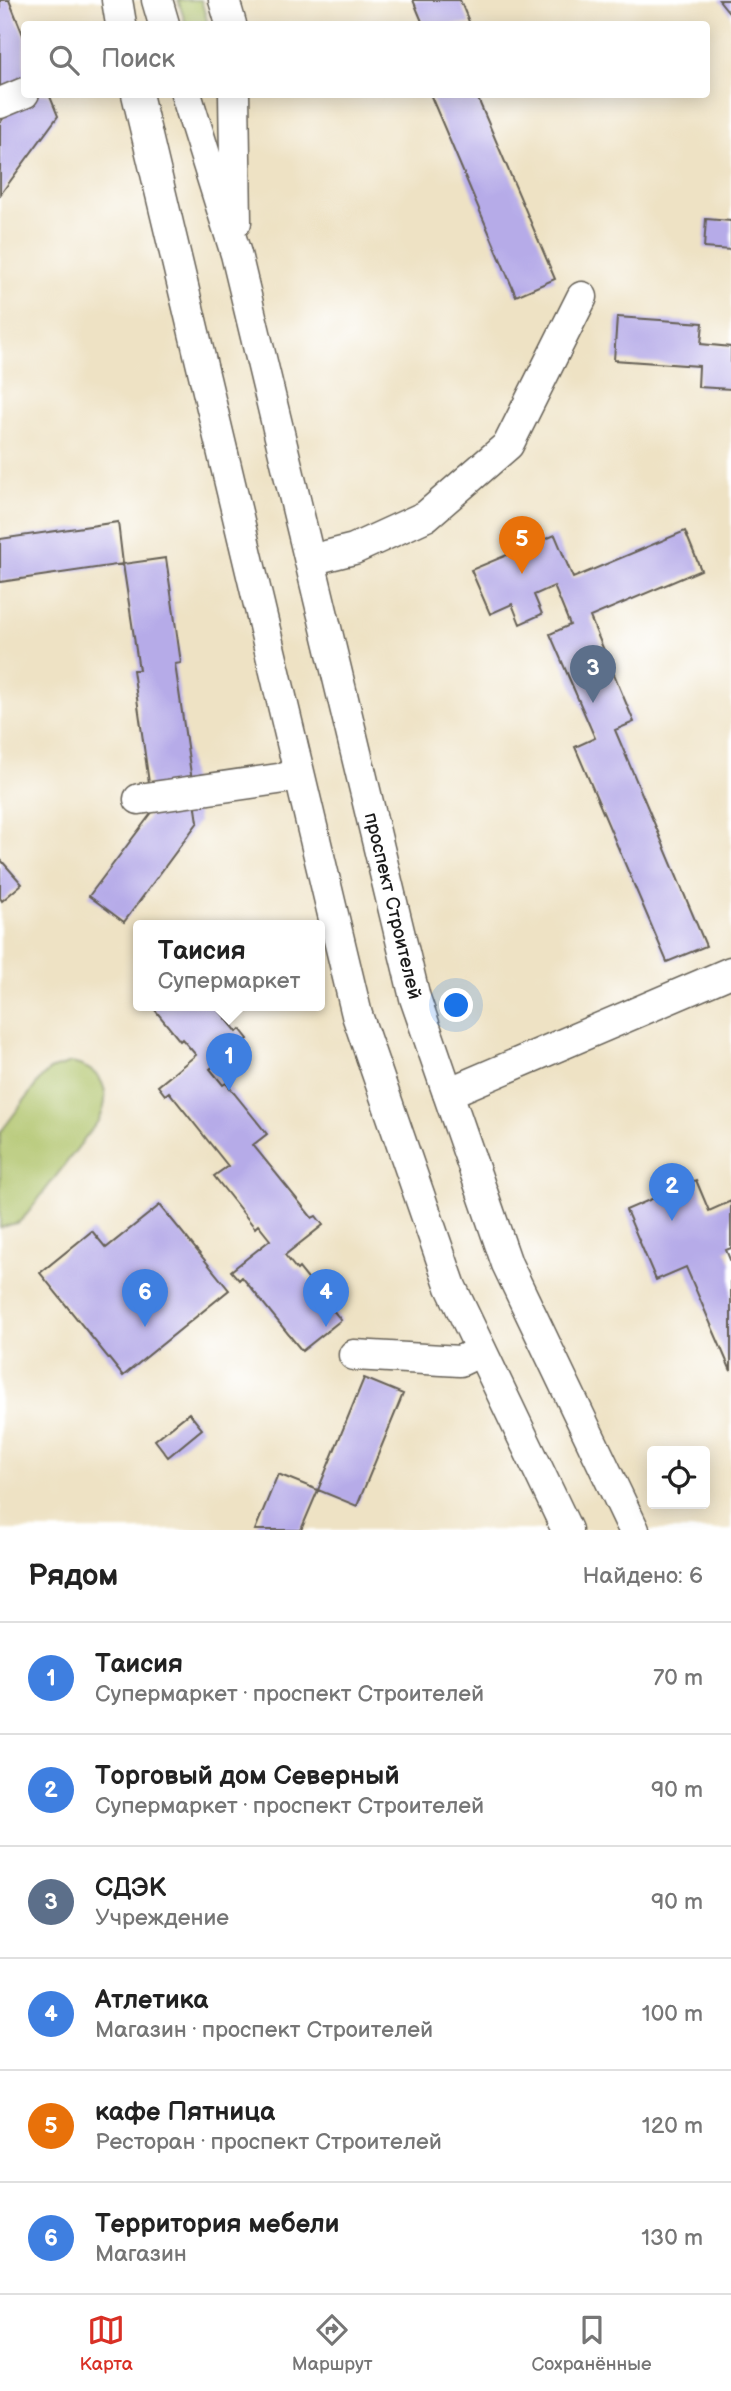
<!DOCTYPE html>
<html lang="ru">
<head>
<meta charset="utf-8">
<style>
	:root { --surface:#fff; --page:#f6f6f6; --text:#222; --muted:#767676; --line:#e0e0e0; --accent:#d93025 }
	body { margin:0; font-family:"Balsamiq Sans",sans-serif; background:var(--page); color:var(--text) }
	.controls { position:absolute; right:21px; bottom:21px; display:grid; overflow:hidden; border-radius:7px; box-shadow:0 4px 18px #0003 }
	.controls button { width:63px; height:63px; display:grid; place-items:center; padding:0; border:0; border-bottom:2px solid var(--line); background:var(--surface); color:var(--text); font:35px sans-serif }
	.you { position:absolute; left:457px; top:1006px; width:24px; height:24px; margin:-18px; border:5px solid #fff; border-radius:50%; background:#1a73e8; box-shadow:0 0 0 10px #1a73e833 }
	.badge { display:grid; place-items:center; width:46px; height:46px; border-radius:50%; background:var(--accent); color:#fff; font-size:23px; font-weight:700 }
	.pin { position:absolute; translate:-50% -58px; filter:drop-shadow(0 2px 4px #0008) }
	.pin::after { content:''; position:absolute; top:37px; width:24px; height:21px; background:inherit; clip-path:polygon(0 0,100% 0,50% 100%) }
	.popup { position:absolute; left:133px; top:920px; width:192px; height:91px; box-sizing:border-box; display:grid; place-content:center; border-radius:7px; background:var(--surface); filter:drop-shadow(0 2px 5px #0005); font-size:23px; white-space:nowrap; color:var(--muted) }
	.popup b { font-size:26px; color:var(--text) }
	.popup::after { content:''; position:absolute; left:50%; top:100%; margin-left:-14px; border:14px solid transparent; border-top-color:var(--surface) }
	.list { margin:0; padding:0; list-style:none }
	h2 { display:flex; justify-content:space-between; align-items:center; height:91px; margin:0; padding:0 28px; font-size:30px }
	h2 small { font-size:23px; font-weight:400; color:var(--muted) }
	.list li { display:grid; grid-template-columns:46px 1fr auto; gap:21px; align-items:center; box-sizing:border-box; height:112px; padding:0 28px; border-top:2px solid var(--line) }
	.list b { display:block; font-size:26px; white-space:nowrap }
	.list p { margin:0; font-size:23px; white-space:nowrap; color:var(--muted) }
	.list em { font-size:23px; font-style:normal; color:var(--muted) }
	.icon { flex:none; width:38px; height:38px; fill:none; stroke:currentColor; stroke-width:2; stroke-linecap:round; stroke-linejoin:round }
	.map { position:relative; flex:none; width:731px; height:1530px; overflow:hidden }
	.search { position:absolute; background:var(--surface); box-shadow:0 4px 18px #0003; left:21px; right:21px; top:21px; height:77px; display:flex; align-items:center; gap:18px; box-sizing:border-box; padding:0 24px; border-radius:7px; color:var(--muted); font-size:26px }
	.sheet { height:763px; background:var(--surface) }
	nav { display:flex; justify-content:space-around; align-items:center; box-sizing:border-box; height:98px; border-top:2px solid var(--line); background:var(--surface); font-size:19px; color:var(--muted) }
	nav a { display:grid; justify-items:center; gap:4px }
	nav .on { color:var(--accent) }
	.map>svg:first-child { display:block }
	.green { fill:#aec267; stroke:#656f42; stroke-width:2 }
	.building { fill:#b6abe8 }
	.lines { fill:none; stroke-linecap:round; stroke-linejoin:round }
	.minor-casing { stroke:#666157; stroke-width:33 }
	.minor { stroke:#fff; stroke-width:30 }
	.labels { text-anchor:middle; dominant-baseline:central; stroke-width:5; stroke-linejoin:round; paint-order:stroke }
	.street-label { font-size:19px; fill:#1c1c1c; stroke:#fff }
</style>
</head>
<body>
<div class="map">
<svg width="731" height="1530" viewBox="0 0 731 1530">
	<rect width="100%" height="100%" fill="#fff"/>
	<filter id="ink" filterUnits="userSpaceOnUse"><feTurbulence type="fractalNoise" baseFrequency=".0143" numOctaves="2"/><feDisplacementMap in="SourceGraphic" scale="14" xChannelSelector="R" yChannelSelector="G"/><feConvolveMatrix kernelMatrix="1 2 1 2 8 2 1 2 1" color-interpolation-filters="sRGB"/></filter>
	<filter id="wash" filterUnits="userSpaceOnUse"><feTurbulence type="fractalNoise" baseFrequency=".00686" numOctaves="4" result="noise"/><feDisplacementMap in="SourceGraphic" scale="28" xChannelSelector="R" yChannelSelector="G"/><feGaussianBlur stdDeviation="1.57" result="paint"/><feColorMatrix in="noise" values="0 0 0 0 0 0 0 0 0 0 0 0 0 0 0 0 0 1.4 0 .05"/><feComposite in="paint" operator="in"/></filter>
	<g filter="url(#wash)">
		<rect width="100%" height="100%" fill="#eee2c4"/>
		<!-- green -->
		<path class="green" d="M178,0h23l7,24h-22z
			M71,1063c32,6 42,29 28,57l-72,94 -8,8 -19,6v-95l42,-56 8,-7z"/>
		<g id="blocks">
			<!-- building -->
			<path class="building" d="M0,0h9l15,37v57h25l9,22 -58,79v-72l9,-13 -9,-22z
				M413,0h47l10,24h-47z
				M719,0h12v15z
				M430,94h46l79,185 -39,17z
				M706,219l25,2v29l-27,-2z
				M617,317l86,6 -2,21 30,3v42l-33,-2 1,-21 -85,-6z
				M118,522l5,42 -123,18v-43z
				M685,531l16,39 -111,47 44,105 -19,8 91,216 -39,16 -92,-215 20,-9 -45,-104 20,-9 -16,-39 -20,9 8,19 -22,10 -8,-20 -22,10 -19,-44 84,-35 18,43z
				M166,558l15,105 -6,1 23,158 -74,100 -35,-26 64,-85 -20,-141h6l-16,-106z
				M0,859l22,25 -20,17 -2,-3z
				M151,1005h64l22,27 3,-3 8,10 -38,30 13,16 3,-2 41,51 -14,11 59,73 4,-2 7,9 -38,30 12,15 2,-2 42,52 -39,31 -60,-74 -3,3 -8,-9 39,-31 -12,-15 -3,3 -41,-52 14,-10 -59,-74 -4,3 -7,-9 38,-31 -14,-16 -2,2z
				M696,1180l13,31 22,-10v47l-5,2 5,12v109l-45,-104 -30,13 -30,-70z
				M160,1205l69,85 -106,86 -83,-103 52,-42 14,17z
				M364,1378l39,16 -46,112 -39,-16z
				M189,1413l13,16 -34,28 -13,-17z
				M278,1474l40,16 -17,40h-46z"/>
		</g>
	</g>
	<g filter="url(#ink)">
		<use href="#blocks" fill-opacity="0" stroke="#666157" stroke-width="2"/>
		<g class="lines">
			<defs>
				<g id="minor">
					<path d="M117,0l4,24"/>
					<path d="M157,0l7,24"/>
					<path d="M224,0l7,24"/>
					<path d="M137,94l220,921 94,272 116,243"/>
					<path id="s1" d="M186,94l50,160 179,744 92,266 127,266"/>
					<path d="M234,94l2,128"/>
					<path d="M0,103l24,-10"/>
					<path d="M310,560l44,-11 72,-33 82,-71 74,-148"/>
					<path d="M139,799l160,-23"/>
					<path d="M448,1093l283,-121"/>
					<path d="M354,1355l106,6 21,-10"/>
				</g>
			</defs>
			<!-- minor casing -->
			<use href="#minor" class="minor-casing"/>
			<!-- minor -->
			<use href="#minor" class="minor"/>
		</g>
	</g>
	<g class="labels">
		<!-- street labels -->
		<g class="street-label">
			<text stroke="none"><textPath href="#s1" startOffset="838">проспект Строителей</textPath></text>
		</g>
	</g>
</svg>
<div class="controls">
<button><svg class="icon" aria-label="locate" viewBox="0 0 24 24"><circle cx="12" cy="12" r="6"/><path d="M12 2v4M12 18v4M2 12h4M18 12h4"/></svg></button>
</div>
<div class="you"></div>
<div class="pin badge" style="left:229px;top:1091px;background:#3f7fe0">1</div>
<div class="popup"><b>Таисия</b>Супермаркет</div>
<div class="pin badge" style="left:672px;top:1221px;background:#3f7fe0">2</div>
<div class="pin badge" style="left:593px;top:703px;background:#5c6f8a">3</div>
<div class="pin badge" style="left:326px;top:1327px;background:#3f7fe0">4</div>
<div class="pin badge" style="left:522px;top:574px;background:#e8710a">5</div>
<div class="pin badge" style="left:145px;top:1327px;background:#3f7fe0">6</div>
<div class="search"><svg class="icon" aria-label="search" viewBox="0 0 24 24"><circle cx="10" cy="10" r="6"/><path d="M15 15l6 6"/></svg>Поиск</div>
</div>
<section class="sheet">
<h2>Рядом<small>Найдено: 6</small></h2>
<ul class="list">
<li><span class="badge" style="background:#3f7fe0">1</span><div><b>Таисия</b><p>Супермаркет · проспект Строителей</p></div><em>70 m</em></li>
<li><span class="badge" style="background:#3f7fe0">2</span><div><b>Торговый дом Северный</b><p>Супермаркет · проспект Строителей</p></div><em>90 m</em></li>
<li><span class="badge" style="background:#5c6f8a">3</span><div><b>СДЭК</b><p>Учреждение</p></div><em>90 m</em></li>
<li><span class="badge" style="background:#3f7fe0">4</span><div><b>Атлетика</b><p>Магазин · проспект Строителей</p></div><em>100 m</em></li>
<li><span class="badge" style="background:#e8710a">5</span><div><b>кафе Пятница</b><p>Ресторан · проспект Строителей</p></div><em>120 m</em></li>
<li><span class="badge" style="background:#3f7fe0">6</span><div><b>Территория мебели</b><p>Магазин</p></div><em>130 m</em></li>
</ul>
</section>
<nav>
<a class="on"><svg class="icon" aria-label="map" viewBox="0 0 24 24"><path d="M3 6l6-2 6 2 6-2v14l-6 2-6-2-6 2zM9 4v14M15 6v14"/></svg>Карта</a>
<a><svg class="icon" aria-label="directions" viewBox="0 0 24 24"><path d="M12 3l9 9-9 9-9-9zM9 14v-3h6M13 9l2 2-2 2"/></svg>Маршрут</a>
<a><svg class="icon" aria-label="saved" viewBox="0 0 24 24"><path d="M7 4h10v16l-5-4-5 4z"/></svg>Сохранённые</a>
</nav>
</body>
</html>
